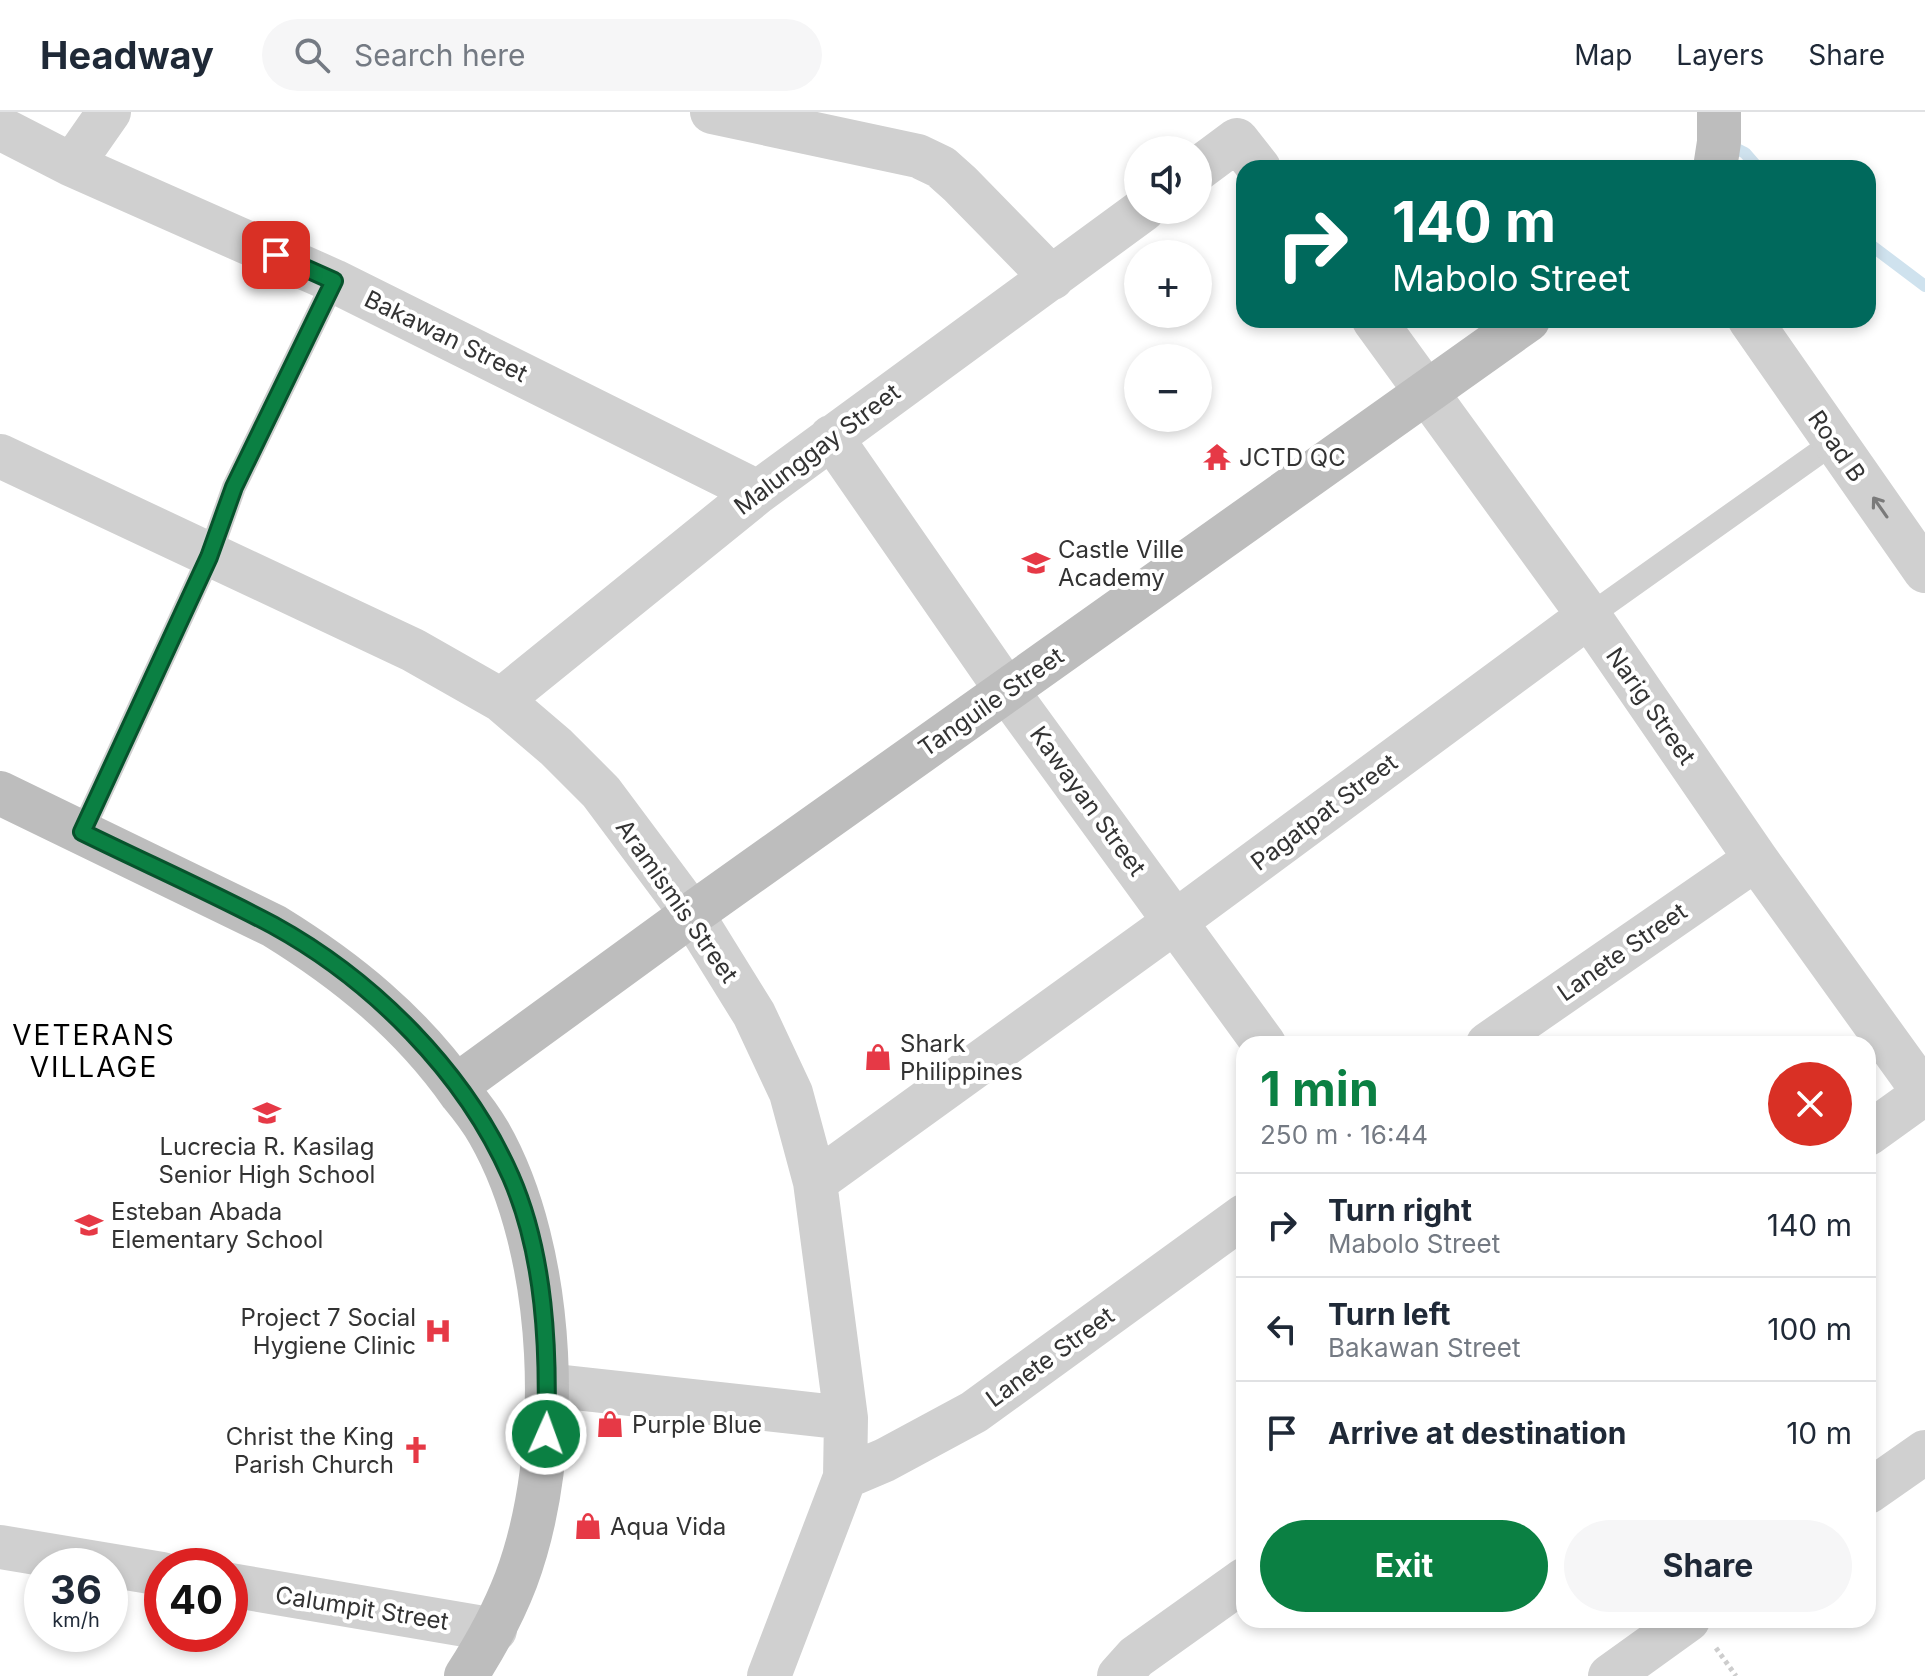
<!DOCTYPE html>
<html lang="en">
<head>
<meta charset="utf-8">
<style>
  body { margin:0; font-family:Inter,sans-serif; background:#f6f6f7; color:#1f2937; height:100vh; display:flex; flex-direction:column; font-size:30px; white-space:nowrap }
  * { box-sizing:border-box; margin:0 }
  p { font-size:26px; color:#747a83 }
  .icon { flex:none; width:44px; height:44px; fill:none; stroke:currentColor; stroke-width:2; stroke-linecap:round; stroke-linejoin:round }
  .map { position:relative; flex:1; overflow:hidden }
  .drawer { position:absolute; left:1236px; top:924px; width:640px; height:592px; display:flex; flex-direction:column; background:#fff; border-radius:24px; box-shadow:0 4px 12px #0003 }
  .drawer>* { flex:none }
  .banner { position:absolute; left:1236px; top:48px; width:640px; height:168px; border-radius:24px; box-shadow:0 4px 12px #0003; background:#00695c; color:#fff; overflow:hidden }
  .buttons { position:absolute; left:1124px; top:24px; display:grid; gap:16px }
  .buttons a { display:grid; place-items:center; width:88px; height:88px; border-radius:50%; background:#fff; box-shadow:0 4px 12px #0003; font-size:40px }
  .speed { position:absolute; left:24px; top:1436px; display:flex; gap:16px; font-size:40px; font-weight:700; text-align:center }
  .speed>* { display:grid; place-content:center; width:104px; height:104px; border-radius:50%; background:#fff; box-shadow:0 4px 12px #0003; line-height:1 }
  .speed small { font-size:20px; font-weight:400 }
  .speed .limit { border:12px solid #d22; background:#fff; color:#111 }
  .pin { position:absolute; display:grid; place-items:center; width:68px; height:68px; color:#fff; margin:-34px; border-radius:16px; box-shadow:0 4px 12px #0006 }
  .me { position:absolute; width:88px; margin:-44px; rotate:2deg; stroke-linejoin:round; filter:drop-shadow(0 0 6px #0008) }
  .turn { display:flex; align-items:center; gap:28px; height:168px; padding:0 24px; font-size:36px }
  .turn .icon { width:104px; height:104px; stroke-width:2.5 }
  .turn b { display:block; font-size:56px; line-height:68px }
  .round { display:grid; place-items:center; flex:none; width:84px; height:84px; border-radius:42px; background:#f6f6f7 }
  .summary { display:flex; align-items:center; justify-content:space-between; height:136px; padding:0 24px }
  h1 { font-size:48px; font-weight:700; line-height:60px; color:#0b8043 }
  .action { display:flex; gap:16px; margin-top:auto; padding:16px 24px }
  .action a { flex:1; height:92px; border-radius:48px; background:#0b8043; color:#fff; font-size:32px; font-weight:700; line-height:92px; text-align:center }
  .action a+a { background:#f6f6f7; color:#1f2937 }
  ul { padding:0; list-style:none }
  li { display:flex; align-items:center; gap:24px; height:104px; padding:0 24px; border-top:2px solid #e0e1e3 }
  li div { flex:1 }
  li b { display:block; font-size:30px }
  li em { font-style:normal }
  header { display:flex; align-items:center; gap:48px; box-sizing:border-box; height:112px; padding:0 40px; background:#fff; border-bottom:2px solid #e0e1e3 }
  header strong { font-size:38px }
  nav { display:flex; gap:44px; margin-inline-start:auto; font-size:28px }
  .search { width:560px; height:72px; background:#f6f6f7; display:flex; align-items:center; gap:20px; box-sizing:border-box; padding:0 28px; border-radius:44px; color:#747a83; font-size:30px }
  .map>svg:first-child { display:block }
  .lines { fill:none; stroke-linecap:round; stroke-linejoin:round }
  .stream { stroke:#cfe2ee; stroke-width:12 }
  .path { stroke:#cdcdcd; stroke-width:5; stroke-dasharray:4 4; stroke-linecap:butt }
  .lane { stroke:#d0d0d0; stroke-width:24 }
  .street { stroke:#d0d0d0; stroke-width:44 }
  .secondary { stroke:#bdbdbd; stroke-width:44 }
  .oneway { stroke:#7a7a7a }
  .route-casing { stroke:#07532c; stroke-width:20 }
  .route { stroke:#0b8043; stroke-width:14 }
  .labels { text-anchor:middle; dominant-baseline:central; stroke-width:8; stroke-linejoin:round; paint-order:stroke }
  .street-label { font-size:24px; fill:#333; stroke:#fff }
  .poi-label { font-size:24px; fill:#333; stroke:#fff; text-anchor:start }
  .quarter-label { font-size:28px; letter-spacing:2px; fill:#000; stroke:#fff }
</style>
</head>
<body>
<header>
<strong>Headway</strong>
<div class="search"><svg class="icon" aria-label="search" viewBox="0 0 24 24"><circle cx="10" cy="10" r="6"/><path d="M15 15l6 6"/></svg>Search here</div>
<nav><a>Map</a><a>Layers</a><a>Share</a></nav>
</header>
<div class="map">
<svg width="1925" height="1564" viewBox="0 0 1925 1564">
  <rect width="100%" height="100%" fill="#fff"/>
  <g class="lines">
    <!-- stream -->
    <path class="stream" d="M1733 35 1745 41 1758 56
      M1868 131 1925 174"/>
    <!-- path -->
    <path class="path" d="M1716 1536 1736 1564"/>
    <!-- lane -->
    <path class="lane" d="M1589 504 1834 330
      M82 720 209 445 234 375 334 169"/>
    <!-- street -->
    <path class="street" d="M712 0 918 44 941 55 960 72 1052 166
      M0 16 72 53 334 169 758 380
      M72 53 109 0
      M1198 57 1237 28 1259 56
      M1374 208 1589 504 1756 747 1925 982
      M1750 208 1925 459
      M831 325 1007 579 1264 932
      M0 344 413 538 501 588 556 635 601 680 692 802 754 902 791 981 815 1070 846 1306 845 1365 769 1564
      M501 588 758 380 1143 98
      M1488 932 1756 747
      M1868 1022 1925 981
      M815 1070 1176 809 1589 504
      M547 1273 846 1306
      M845 1365 885 1348 974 1300 1244 1104
      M1868 1380 1925 1340
      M0 1435 162 1462
      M230 1473 495 1518
      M1119 1564 1136 1545 1244 1468
      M1610 1564 1688 1508"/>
    <!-- secondary -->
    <path class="secondary" d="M1715 56 1719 30V0
      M0 681 274 814C347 859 411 911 461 982 471 994 481 1007 489 1021 557 1140 564 1340 516 1468 503 1502 486 1533 466 1564
      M456 974 692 802 1528 208"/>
  </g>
  <!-- one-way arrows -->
  <defs><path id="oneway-shaft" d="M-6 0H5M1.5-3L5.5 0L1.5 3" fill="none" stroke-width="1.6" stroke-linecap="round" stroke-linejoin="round" transform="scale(2)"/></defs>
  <use class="oneway" href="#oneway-shaft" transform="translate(1880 395) rotate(-125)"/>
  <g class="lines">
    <!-- route casing -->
    <g class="route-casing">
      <path id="route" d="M276 143 334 169 234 375 209 445 82 720C145 751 211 780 273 813 373 868 465 960 511 1065 545 1143 549 1238 546 1322"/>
    </g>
    <!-- route -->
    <use href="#route" class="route"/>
  </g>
  <!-- icons -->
  <defs>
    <g id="temple-bare" transform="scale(2.16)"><path d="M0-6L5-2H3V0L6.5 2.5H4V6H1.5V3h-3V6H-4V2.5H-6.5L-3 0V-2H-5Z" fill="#e63946" stroke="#fff" stroke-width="2.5" paint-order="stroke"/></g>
    <g id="school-bare" transform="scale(2.16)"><path d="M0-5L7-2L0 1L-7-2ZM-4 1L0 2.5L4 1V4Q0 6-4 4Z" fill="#e63946" stroke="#fff" stroke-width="2.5" paint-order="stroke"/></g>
    <g id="shop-bare" transform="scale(2.16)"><path d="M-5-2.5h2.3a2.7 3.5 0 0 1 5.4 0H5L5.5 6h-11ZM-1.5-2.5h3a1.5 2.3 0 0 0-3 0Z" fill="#e63946" stroke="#fff" stroke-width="2.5" paint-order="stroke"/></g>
    <g id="hospital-bare" transform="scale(2.16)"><path d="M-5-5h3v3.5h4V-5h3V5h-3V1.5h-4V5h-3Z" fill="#e63946" stroke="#fff" stroke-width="2.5" paint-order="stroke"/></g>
    <g id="church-bare" transform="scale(2.16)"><path d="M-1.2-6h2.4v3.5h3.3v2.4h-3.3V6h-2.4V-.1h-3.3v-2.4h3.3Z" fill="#e63946" stroke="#fff" stroke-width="2.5" paint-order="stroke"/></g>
  </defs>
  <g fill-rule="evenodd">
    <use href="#temple-bare" x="1217" y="345"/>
    <use href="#school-bare" x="1036" y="451"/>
    <use href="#shop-bare" x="878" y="945"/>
    <use href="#school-bare" x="267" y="1001"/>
    <use href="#school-bare" x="89" y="1113"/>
    <use href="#hospital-bare" x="438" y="1219"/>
    <use href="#shop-bare" x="610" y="1312"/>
    <use href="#church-bare" x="416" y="1338"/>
    <use href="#shop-bare" x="588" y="1414"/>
  </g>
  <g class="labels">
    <!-- street labels -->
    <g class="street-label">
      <text transform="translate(446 224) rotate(26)">Bakawan Street</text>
      <text transform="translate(1837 334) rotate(55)">Road B</text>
      <text transform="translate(817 337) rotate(-37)">Malunggay Street</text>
      <text transform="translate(991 590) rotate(-35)">Tanguile Street</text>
      <text transform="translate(1651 594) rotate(55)">Narig Street</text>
      <text transform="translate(1088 689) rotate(54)">Kawayan Street</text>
      <text transform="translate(1324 700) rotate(-37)">Pagatpat Street</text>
      <text transform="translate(677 789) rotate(55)">Aramismis Street</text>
      <text transform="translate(1622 840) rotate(-35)">Lanete Street</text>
      <text transform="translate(1050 1245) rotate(-36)">Lanete Street</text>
      <text transform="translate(362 1496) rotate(9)">Calumpit Street</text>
    </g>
    <!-- poi labels -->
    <g class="poi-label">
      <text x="1239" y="345">JCTD QC</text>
      <text x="1058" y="437">Castle Ville<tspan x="1058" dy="28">Academy</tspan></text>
      <text x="900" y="931">Shark<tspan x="900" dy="28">Philippines</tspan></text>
      <text x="267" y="1034" text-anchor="middle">Lucrecia R. Kasilag<tspan x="267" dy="28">Senior High School</tspan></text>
      <text x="111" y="1099">Esteban Abada<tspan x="111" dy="28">Elementary School</tspan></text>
      <text x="416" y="1205" text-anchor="end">Project 7 Social<tspan x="416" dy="28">Hygiene Clinic</tspan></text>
      <text x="632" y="1312">Purple Blue</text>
      <text x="394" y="1324" text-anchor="end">Christ the King<tspan x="394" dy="28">Parish Church</tspan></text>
      <text x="610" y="1414">Aqua Vida</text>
    </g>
    <!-- quarter labels -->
    <g class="quarter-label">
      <text x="94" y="923">VETERANS<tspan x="94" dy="32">VILLAGE</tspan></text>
    </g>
  </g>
</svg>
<div class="buttons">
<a><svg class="icon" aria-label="sound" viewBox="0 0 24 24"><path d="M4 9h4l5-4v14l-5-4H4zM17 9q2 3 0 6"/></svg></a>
<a>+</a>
<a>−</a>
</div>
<div class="speed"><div>36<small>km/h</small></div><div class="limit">40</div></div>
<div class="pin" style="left:276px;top:143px;background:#d93025"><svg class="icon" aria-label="arrive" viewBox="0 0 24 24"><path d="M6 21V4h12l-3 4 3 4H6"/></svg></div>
<svg class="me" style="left:546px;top:1322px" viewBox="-20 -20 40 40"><circle r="17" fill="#0b8043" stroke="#fff" stroke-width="3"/><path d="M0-11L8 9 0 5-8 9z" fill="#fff"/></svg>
<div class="banner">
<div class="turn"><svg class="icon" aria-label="right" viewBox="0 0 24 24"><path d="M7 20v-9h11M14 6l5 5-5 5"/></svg><div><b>140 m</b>Mabolo Street</div></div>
</div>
<section class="drawer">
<div class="summary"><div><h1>1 min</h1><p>250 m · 16:44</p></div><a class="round" style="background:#d93025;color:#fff"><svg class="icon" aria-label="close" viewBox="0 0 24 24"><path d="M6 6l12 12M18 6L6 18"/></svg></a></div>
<ul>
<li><svg class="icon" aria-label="right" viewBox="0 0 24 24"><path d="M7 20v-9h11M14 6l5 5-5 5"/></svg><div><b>Turn right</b><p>Mabolo Street</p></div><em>140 m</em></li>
<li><svg class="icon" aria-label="left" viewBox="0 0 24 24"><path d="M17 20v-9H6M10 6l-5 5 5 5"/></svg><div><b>Turn left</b><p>Bakawan Street</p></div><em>100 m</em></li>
<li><svg class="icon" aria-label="arrive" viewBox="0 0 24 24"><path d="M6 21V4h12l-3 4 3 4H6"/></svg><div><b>Arrive at destination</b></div><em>10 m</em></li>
</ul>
<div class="action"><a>Exit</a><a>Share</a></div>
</section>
</div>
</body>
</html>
